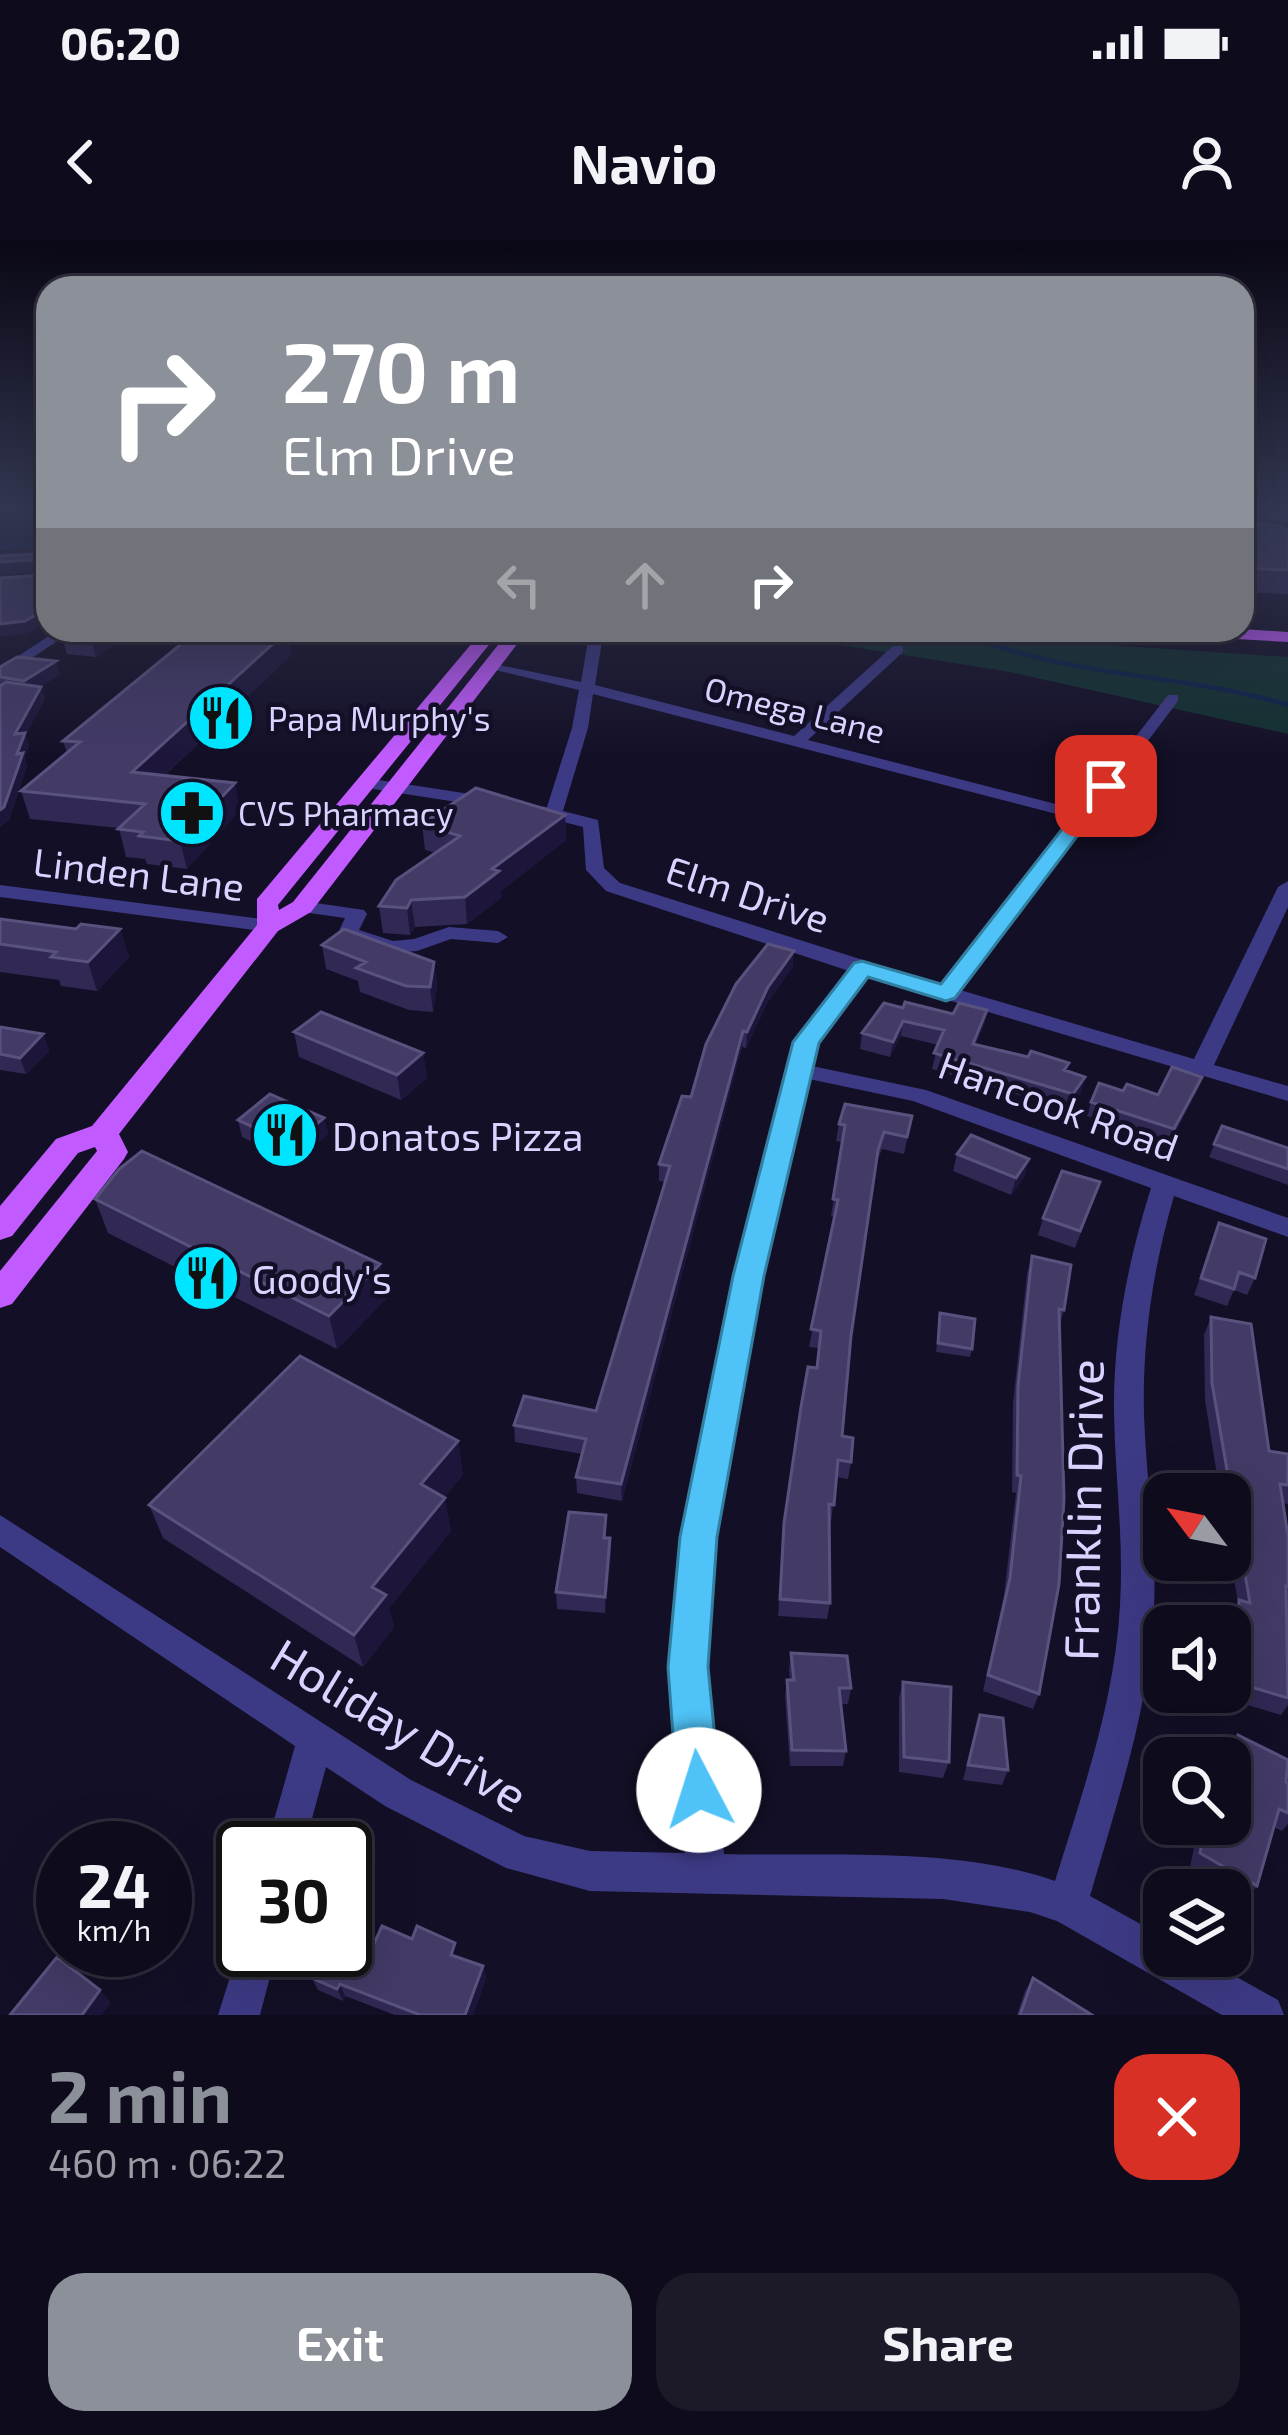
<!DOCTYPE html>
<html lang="en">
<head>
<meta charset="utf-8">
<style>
  body { margin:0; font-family:"Exo 2",sans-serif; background:#1c1929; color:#f1f3f6; height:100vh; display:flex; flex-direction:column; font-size:45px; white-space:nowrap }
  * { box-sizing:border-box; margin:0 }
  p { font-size:39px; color:#9b9ba3 }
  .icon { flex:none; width:66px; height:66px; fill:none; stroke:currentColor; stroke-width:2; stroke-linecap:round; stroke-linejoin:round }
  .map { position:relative; height:1775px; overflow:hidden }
  .panel { display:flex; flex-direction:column; background:#0e0b1c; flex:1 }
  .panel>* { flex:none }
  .hud { position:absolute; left:36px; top:36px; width:1218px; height:366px; border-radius:36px; box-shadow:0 12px 48px #0002,0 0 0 3px #2e2b3b; background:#8c9099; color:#fff; overflow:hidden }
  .needle { width:78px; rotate:302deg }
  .fabs { position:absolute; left:1143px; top:1233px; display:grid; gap:24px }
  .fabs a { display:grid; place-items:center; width:108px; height:108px; border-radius:24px; background:#0e0b1c; box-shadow:0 12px 48px #0002,0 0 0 3px #2e2b3b; font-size:60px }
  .speed { position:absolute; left:36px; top:1581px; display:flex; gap:24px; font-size:60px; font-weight:700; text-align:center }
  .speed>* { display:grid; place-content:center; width:156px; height:156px; border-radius:50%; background:#0e0b1c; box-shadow:0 12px 48px #0002,0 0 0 3px #2e2b3b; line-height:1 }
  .speed small { font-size:30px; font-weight:400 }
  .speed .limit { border:6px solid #111; border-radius:18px; background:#fff; color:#111 }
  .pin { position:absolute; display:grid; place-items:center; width:102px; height:102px; color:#fff; margin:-51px; border-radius:24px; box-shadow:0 6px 18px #0006 }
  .me { position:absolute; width:132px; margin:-66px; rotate:355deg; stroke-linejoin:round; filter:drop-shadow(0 0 9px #0008) }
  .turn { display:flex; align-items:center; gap:42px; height:252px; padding:0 48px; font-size:54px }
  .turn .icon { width:156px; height:156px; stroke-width:2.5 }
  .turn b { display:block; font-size:84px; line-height:102px }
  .lanes { display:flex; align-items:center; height:114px; padding:0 48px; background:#0003; justify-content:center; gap:60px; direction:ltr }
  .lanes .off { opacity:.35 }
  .round { display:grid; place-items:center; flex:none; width:126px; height:126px; border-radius:36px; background:#1c1929 }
  .overview { display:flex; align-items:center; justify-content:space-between; height:204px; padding:0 48px }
  h1 { font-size:72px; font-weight:700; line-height:90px; color:#8c9099 }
  .action { display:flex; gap:24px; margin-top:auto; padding:24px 48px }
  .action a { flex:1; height:138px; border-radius:36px; background:#8c9099; color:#fff; font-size:48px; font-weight:700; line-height:138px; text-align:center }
  .action a+a { background:#1c1929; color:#f1f3f6 }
  .status { display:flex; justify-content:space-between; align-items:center; height:84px; padding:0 60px; background:#0e0b1c; direction:ltr }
  .status svg { height:33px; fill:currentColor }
  header { display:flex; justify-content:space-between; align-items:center; height:156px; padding:0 48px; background:#0e0b1c; font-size:54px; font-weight:700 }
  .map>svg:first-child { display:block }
  .green { fill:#12302f }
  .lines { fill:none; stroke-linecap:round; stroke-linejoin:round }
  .stream { stroke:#0c2248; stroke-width:4.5 }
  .minor { fill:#3d3a85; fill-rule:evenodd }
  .major { fill:#c25bff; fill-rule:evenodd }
  .wall { fill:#312854 }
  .shaded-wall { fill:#1d163a }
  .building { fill:#433a66; stroke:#5a527e; stroke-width:3 }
  .route { fill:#4fc3f7; stroke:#337fa1; stroke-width:3 }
  .labels { text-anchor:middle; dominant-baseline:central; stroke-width:9; stroke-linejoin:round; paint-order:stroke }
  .far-street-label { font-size:33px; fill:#d9d4ff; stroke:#130f26 }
  .far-poi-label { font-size:33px; fill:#d9d4ff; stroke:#130f26; text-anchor:start }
  .street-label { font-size:39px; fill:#d9d4ff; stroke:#130f26 }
  .poi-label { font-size:39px; fill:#d9d4ff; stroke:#130f26; text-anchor:start }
  .near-street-label { font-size:48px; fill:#d9d4ff; stroke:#130f26 }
</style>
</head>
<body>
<div class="status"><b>06:20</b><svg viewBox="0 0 49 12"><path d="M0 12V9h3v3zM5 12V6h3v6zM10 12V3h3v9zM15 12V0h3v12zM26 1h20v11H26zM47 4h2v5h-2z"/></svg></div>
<header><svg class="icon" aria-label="back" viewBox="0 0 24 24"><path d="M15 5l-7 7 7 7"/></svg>Navio<svg class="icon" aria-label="person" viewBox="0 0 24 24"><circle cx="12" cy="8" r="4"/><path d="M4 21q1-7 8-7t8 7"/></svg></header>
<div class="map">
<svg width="1288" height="1775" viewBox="0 0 1288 1775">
  <rect width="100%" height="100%" fill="#130f26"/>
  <!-- green -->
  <path class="green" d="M885 390 1288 417V494L1010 432 759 392 647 391Z"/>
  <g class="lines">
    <!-- stream -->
    <path class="stream" d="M0 307 48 304
      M955 390C1061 438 1178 432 1288 465"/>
    <!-- minor -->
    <path class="minor" d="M1242 270 1288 276V282L1242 275Z
      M58 390H74L0 439V428Z
      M312 390H327L312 401 305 397Z
      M596 391 603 395 595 445 794 496 893 406H903V412L808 500 1079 570 1168 455H1178V461L960 750 1194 819 1278 647 1288 641V667L1214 825 1288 846V861L867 736 817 803 812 826 926 850 1288 978V997L1174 956C1153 1028 1142 1101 1144 1175 1146 1239 1157 1304 1154 1368 1150 1467 1117 1562 1090 1656L1164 1697V1716H1199L1278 1760 1284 1775H1222L1057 1681 1030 1672 943 1659 590 1651 506 1628 385 1566 326 1527 304 1608H266L295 1506 0 1307V1275L411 1540 524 1596 590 1611 685 1613 670 1427 682 1297 708 1152 795 802 849 731 606 651 586 630 583 587 529 573V565L547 567 572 488 579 450 483 427 490 423 581 442 589 395ZM593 454 1072 578 942 745 620 643 604 628 598 580 563 571 588 488ZM809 839 913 861 1151 948C1128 1021 1113 1096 1114 1173 1115 1237 1124 1301 1120 1365 1115 1460 1083 1551 1055 1641 955 1606 829 1617 724 1614 718 1552 705 1486 706 1423 709 1225 765 1031 809 839Z
      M366 538 489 557 498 562 489 567 360 547V539Z
      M0 645 269 680 279 686 269 692 0 657Z
      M302 661 364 670 367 674 359 690 393 701 414 699 449 687 498 691 508 697 498 703 451 699 417 711 392 713 341 697 338 693 345 678 295 671V663Z
      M243 1696V1710H277L260 1775H218Z"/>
    <!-- major -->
    <path class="major" d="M1242 389 1288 392V402L1163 395 1154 390Z
      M483 390H501L278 665 279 670 293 662 510 390H528L311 672 278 691 119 894 128 912 124 919 12 1064 0 1068V1031L97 911 95 907 78 913 12 996 0 1000V966L56 899 92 886 257 685V659Z"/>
  </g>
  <!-- wall -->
  <path class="wall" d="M1242 281 1288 290V354L1242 352Z
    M60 390H137L96 417 67 414Z
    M189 390 288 398 291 415 164 536 240 570 187 629 147 624 145 619 126 617 119 588 30 579 21 551 67 513 63 501 190 397Z
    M56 421 60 435 40 446 45 459 25 495 29 506 25 517 27 526 9 580 0 587V427Z
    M565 575 566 600 501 651V658L467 684 415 687 410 695 383 693 379 666 436 613 425 610 422 584Z
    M0 679 76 689H120L129 717 97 751 61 746 59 740 0 732Z
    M322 705 434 722 437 746 433 772 409 770 360 752 358 741 326 729Z
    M793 727 767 763 746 808 742 807 622 1261 577 1253 576 1237 582 1214 515 1202 514 1185 596 1171 666 942 659 941V924L691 857Z
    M903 768 953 774 987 770 984 785 976 804 1028 817 1069 823 1067 831 1081 853 1069 870 932 829 938 805 901 796 890 817 860 809 862 793Z
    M0 787 43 794 49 811 26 834 0 830Z
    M294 792 423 813 427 838 401 860 299 817Z
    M1202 837 1197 851 1169 904 1087 876 1091 862 1123 851 1158 855Z
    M912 876 904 914 882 909 875 926 851 1096 842 1196 851 1222 848 1239 836 1237 831 1282H829L830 1363 827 1379 778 1376 784 1283 817 1128 819 1108 809 1107 835 977 831 976 843 902 836 901 839 884Z
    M324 878 328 894 295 922 242 897 238 880Z
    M1222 886 1288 908V945L1209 917Z
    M957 914 1025 936 1011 955 953 931Z
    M95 959 380 1024 387 1058 337 1109 108 993Z
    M1094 959 1075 1008 1038 995 1043 978Z
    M1219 983 1255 1038 1247 1055 1234 1050 1227 1066 1194 1055Z
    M1032 1016 1064 1070 1059 1087 1039 1454 1033 1469 983 1451 1004 1355 1016 1253 1012 1252 1013 1163 1027 1034Z
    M940 1073 972 1109 970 1117 936 1112Z
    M1211 1077 1269 1211 1288 1214V1264L1283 1263 1288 1296V1465L1281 1475 1227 1459 1228 1452H1230V1377L1238 1362 1230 1316V1254H1220L1205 1160 1204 1095Z
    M458 1201 463 1235 444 1257 451 1291 389 1368 394 1387 363 1427 163 1298 149 1265Z
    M606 1298H610L611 1315 605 1373 557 1369 556 1352Z
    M791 1413 851 1448 848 1464H841L846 1511 843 1526H790L785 1456 787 1440H790L789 1430Z
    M903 1442 949 1522 943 1538 899 1532V1458Z
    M980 1475 1008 1530 1002 1545 963 1540Z
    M1238 1495 1288 1543V1584L1282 1591 1274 1587 1257 1646 1246 1660 1190 1627 1199 1584H1230V1518H1226Z
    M412 1699 483 1726 486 1738 473 1775H395L345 1756 343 1761 318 1750 312 1738 373 1706Z
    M1033 1738 1092 1775H1017L1025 1751Z"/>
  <!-- shaded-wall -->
  <path class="shaded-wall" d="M44 319 48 331 0 335V322Z
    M48 368V383L29 393 0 397V384Z
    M95 390H137L96 417 90 393Z
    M267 390H296L288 398 291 415 139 559 132 532Z
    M56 421 60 435 28 454 24 441Z
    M41 447 45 459 25 495 29 506 25 517 27 526 9 580 0 587V570L15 494Z
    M235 543 240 570 187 629 180 601Z
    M565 575 566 600 501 651V658L467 684 465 657 492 629Z
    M411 660 415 687 410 695 407 668Z
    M120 689 129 717 97 751 88 722Z
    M794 711 793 727 767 763 746 808 747 792 768 747Z
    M434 722 437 746 433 772 430 747Z
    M987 770 984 785 970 819 973 804Z
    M903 781 901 796 890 817 893 802Z
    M743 791 742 807 622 1261 621 1244Z
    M43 794 49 811 26 834 20 818Z
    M423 813 427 838 401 860 397 835Z
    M1085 837 1081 853 1069 870 1073 854Z
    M1202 837 1197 851 1169 904 1174 889Z
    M324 878 328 894 295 922 291 905Z
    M1029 919 1025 936 1011 955 1016 938Z
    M380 1024 387 1058 337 1109 329 1076Z
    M458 1201 463 1235 427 1278 421 1244Z
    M445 1258 451 1291 389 1368 394 1387 363 1427 354 1395 372 1347Z
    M610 1298 611 1315 605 1373V1357Z
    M483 1726 486 1738 473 1775H465Z
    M340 1744 345 1756 343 1761 337 1749Z
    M100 1750 111 1763 102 1775H82Z"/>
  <!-- building -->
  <path class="building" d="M1242 281 1279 286 1288 290V330L1242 328Z
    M48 313V328L44 319 0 322V316Z
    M48 332V368L25 381 0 384V338L45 335Z
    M60 390H95L90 393Z
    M189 390 287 391 132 532 235 543 180 601 139 596 143 592 118 589 145 564 21 551 80 502 63 501 197 391Z
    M17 417 56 421 24 441 0 437V427Z
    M6 442 41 447 15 494 25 493 17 514 23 513 4 567 0 570V446Z
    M476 548 565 575 492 629 499 631 465 657 411 660 407 668 379 666 396 640 460 596 422 584Z
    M0 679 76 689 81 684 120 689 88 722 51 717 56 712 0 704Z
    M344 689 434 722 430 747 406 746 356 728 366 722 322 705Z
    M768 704 794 711 768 747 747 792 743 791 621 1244 576 1237 586 1199 514 1185 524 1156 596 1171 670 926 659 924 682 856 691 857 706 804 736 744Z
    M905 762 953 774 959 763 987 770 973 804 1028 817 1031 811 1069 823 1064 830 1085 837 1073 854 934 813 944 790 903 781 893 802 862 793 884 763 903 768Z
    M321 772 423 813 397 835 294 792Z
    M0 787 43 794 20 818 0 814Z
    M1172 827 1202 837 1174 889 1091 862 1099 843 1123 851 1127 844 1158 855Z
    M270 854 324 878 291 905 238 880Z
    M845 864 912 876 907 897 884 892 878 910 851 1096 842 1196 853 1198 851 1222 838 1220 834 1265 829 1264 830 1363 780 1359 784 1283 801 1167 808 1127 817 1128 821 1091 811 1089 838 960 833 959 845 885 839 884Z
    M1222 886 1288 908V929L1214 904Z
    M971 895 1029 919 1016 938 957 914Z
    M142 911 380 1024 329 1076 95 959 119 929Z
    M1062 931 1100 942 1080 991 1043 978Z
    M1219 983 1266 999 1255 1038 1239 1032 1234 1049 1201 1038Z
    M1032 1016 1071 1025 1064 1070 1059 1069 1064 1259 1059 1344 1039 1454 988 1435 1010 1338 1021 1236 1017 1235 1018 1146Z
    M940 1073 975 1079 972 1109 938 1103Z
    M1211 1077 1251 1084 1269 1211 1288 1214V1245L1280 1244 1288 1296V1346H1286L1288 1458 1237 1443 1239 1360 1250 1363 1212 1143Z
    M300 1116 458 1201 421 1244 445 1258 372 1347 386 1355 354 1395 149 1265Z
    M569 1272 606 1275 604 1298H610L605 1357 556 1352Z
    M791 1413 847 1416 851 1448H839L846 1511 792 1510 787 1440H794Z
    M903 1442 951 1447 949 1522 904 1517Z
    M980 1475 1003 1478 1008 1530 968 1525Z
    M1238 1495 1288 1520 1286 1542 1288 1543V1573L1279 1569 1257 1646 1200 1613 1206 1584H1230V1519Z
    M382 1686 412 1699 417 1686 455 1703 451 1715 483 1726 465 1775H420L340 1744 337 1749 312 1738 326 1710H345V1695L373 1706Z
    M57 1717 100 1750 82 1775H10Z
    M1033 1738 1092 1775H1020Z"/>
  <!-- sky -->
  <linearGradient id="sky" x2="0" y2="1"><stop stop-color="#0a0815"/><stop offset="0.52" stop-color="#333752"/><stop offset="1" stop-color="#333752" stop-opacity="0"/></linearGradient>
  <rect width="1288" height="518" fill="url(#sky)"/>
  <!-- route -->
  <path class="route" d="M1099 542 1115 546 955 758 946 761 868 737 819 803 764 1036 717 1297 708 1427 720 1550 714 1565 699 1571 684 1565 677 1550 668 1427 680 1297 733 1036 793 802 854 723 862 721 941 744Z"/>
  <!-- icons -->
  <defs>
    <g id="restaurant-disc" transform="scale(3.45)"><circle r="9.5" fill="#00e5ff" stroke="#130f26"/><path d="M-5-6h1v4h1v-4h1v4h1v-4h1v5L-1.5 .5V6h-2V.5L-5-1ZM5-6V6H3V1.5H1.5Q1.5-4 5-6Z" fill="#111"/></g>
    <g id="pharmacy-disc" transform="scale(3.45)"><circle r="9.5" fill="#00e5ff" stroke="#130f26"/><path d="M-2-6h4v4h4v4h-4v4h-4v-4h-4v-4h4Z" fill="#111"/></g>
  </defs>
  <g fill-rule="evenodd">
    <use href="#restaurant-disc" x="221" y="478"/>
    <use href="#pharmacy-disc" x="192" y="573"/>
    <use href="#restaurant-disc" x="285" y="895"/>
    <use href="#restaurant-disc" x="206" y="1038"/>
  </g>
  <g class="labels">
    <!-- far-street labels -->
    <g class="far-street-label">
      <text transform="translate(795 469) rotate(14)">Omega Lane</text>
    </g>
    <!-- far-poi labels -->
    <g class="far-poi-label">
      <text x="268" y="478">Papa Murphy's</text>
      <text x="238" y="573">CVS Pharmacy</text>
    </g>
    <!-- street labels -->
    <g class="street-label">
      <text transform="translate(139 633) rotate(7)">Linden Lane</text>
      <text transform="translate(748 653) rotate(18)">Elm Drive</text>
      <text transform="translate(1059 865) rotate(20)">Hancook Road</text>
    </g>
    <!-- poi labels -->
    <g class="poi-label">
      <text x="332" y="895">Donatos Pizza</text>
      <text x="252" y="1038">Goody's</text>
    </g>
    <!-- near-street labels -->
    <g class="near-street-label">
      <text transform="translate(1082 1270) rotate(-89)">Franklin Drive</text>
      <text transform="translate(400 1484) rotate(31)">Holiday Drive</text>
    </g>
  </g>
</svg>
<div class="fabs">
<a><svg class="needle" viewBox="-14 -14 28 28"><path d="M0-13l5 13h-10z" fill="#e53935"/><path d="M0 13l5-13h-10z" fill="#9b9ba3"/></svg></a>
<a><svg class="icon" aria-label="sound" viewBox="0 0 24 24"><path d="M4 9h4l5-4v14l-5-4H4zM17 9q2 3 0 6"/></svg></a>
<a><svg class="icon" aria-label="search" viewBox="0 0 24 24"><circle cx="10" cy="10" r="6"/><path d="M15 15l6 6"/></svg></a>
<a><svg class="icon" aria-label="layers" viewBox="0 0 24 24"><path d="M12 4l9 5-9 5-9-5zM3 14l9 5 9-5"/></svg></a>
</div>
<div class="speed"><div>24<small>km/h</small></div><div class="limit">30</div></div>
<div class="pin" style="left:1106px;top:546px;background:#d93025"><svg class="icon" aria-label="arrive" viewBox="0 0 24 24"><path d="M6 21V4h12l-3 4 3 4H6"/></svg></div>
<svg class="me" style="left:699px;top:1550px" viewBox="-20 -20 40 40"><circle r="19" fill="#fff"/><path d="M0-13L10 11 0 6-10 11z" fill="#4fc3f7"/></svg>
<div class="hud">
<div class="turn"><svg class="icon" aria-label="right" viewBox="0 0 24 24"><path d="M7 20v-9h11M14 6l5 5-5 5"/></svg><div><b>270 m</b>Elm Drive</div></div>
<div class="lanes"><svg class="icon off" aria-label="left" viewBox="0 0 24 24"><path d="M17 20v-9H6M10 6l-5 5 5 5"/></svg><svg class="icon off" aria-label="ahead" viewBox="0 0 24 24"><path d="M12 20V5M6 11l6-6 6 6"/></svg><svg class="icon" aria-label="right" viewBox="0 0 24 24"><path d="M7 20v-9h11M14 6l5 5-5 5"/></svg></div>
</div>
</div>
<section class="panel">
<div class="overview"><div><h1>2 min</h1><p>460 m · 06:22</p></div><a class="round" style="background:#d93025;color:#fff"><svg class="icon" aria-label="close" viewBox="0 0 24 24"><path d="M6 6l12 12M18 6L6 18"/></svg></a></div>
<div class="action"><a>Exit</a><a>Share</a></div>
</section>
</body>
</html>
